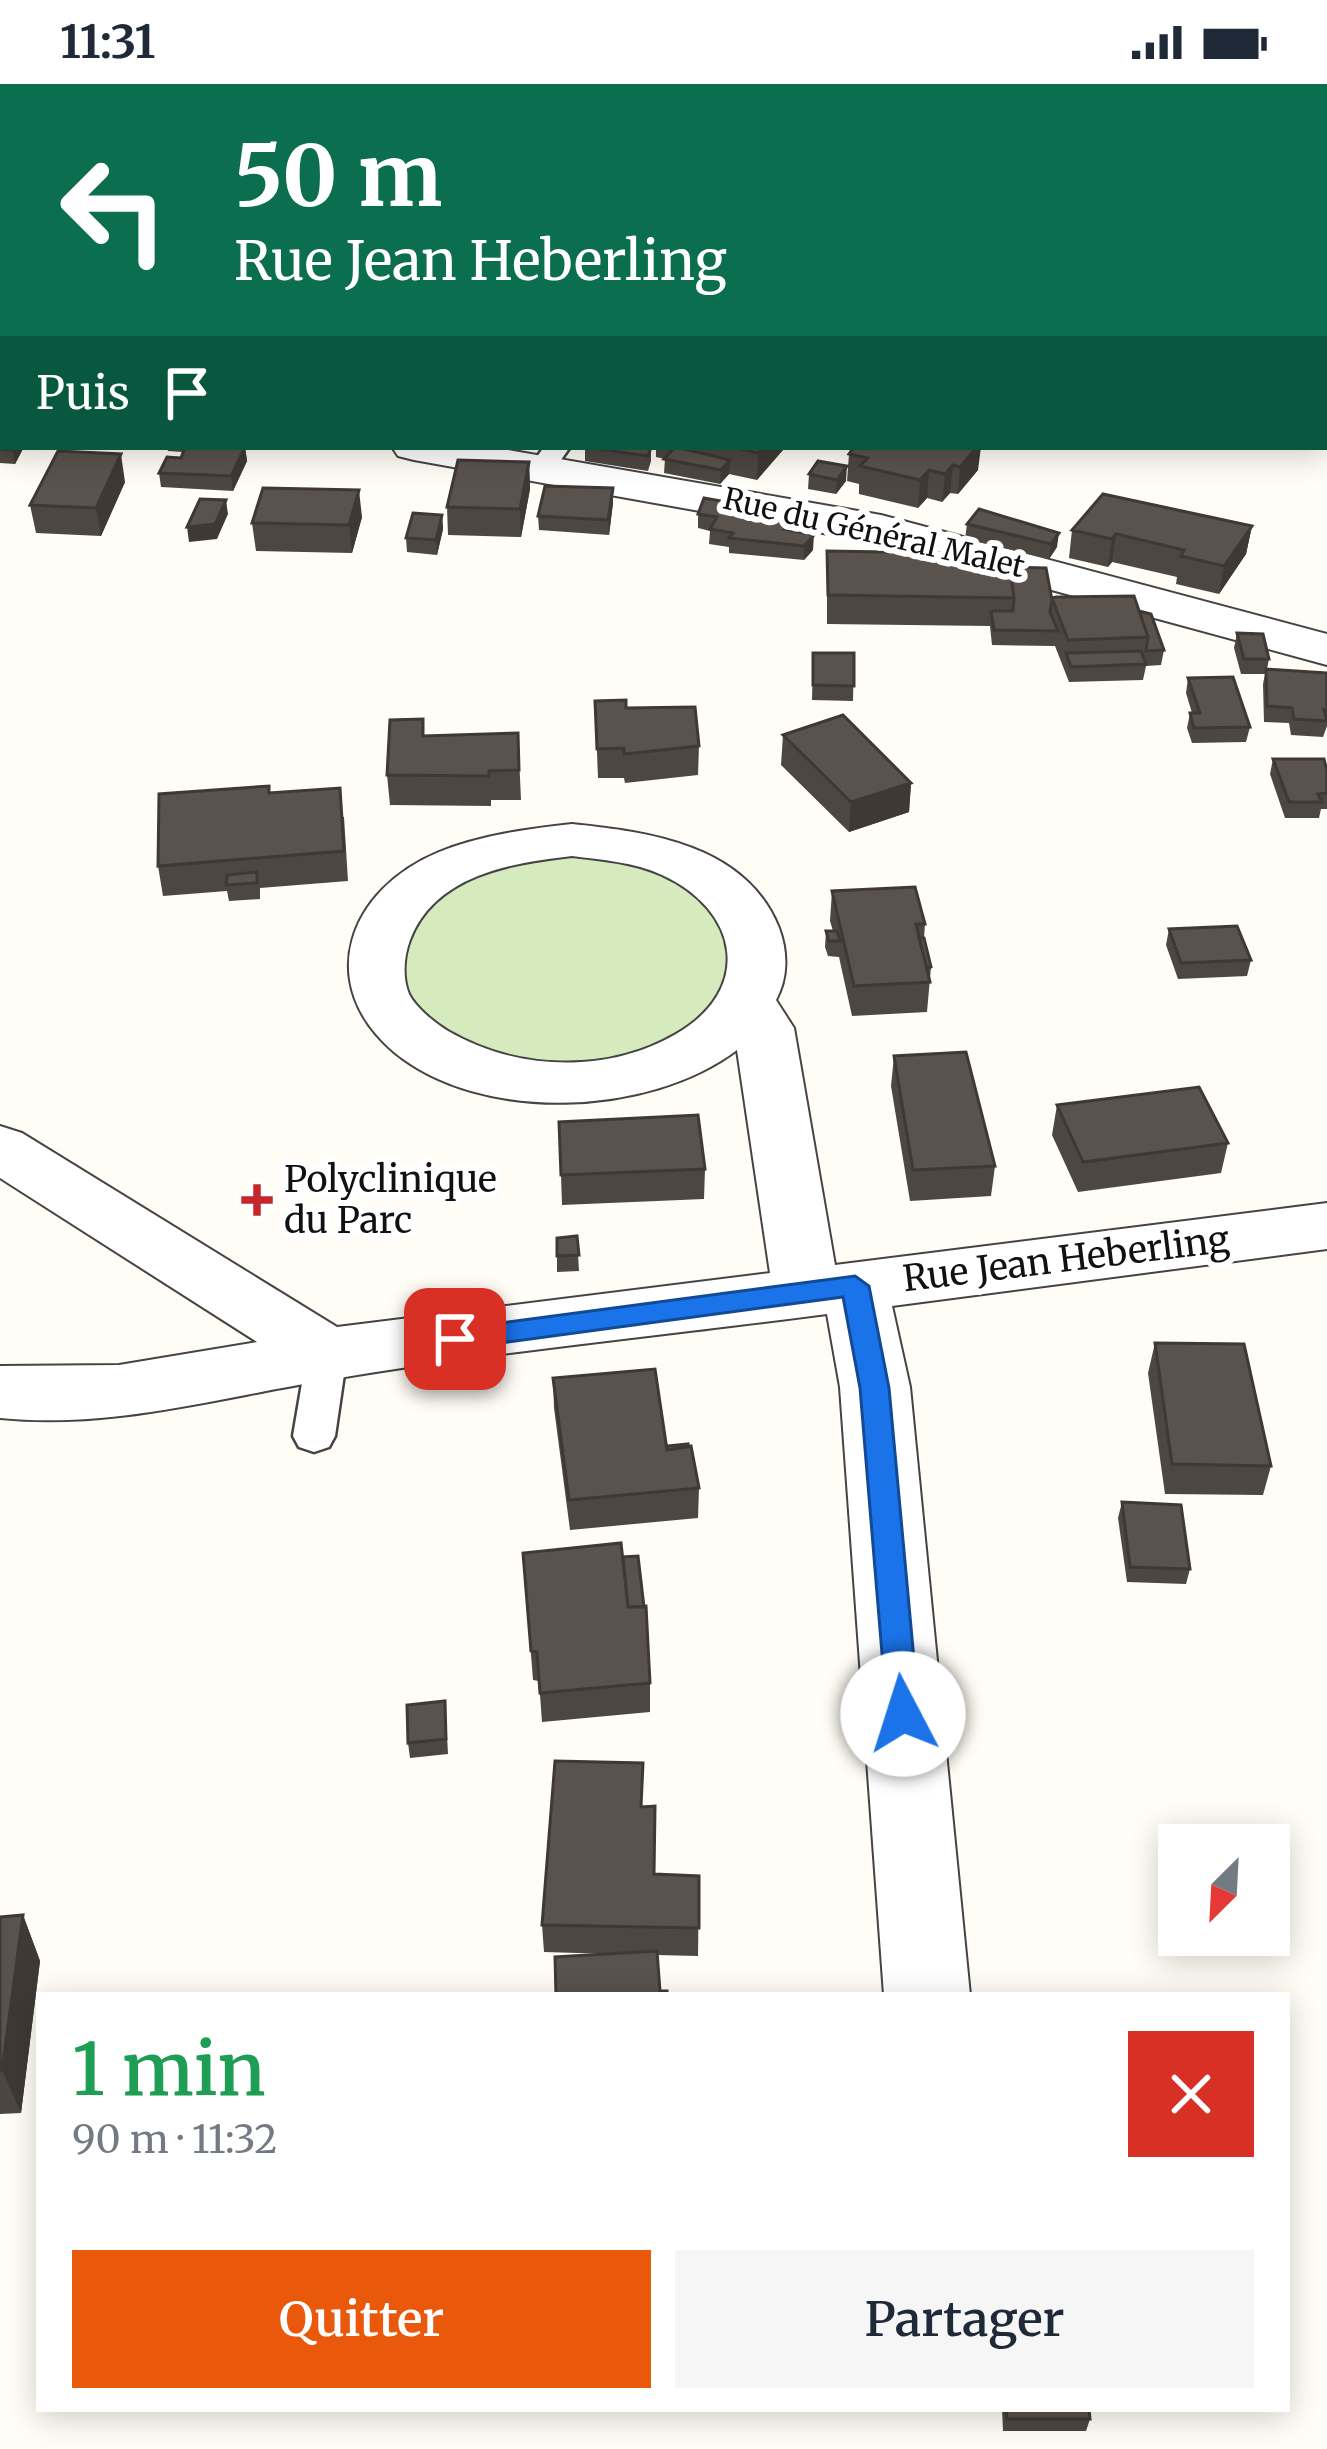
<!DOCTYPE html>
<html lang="fr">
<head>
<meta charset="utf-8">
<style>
  body { margin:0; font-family:Merriweather,serif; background:#f6f6f7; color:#1f2937; height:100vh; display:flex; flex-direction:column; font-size:45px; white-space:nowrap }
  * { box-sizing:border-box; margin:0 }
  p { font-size:39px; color:#747a83 }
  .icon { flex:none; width:66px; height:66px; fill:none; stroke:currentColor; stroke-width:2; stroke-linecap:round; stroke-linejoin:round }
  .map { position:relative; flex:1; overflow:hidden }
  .details { position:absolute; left:36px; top:1908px; width:1254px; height:420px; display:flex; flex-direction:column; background:#fff; border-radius:0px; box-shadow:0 6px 30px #0003 }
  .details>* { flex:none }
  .banner { position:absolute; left:0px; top:0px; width:1329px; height:366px; box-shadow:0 6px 30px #0003; background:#0b6e4f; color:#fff; overflow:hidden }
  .needle { width:78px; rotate:204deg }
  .tools { position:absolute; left:1158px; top:1740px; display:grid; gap:24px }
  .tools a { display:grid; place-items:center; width:132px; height:132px; border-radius:0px; background:#fff; box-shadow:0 6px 30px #0003; font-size:60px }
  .pin { position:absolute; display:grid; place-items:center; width:102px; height:102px; color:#fff; margin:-51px; border-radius:24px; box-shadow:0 6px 18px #0006 }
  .me { position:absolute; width:132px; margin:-66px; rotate:355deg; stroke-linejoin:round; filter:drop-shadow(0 0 9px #0008) }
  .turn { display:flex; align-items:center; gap:42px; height:252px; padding:0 36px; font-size:54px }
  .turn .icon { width:156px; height:156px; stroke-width:2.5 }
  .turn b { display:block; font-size:84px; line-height:102px }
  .then { display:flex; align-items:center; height:114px; padding:0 36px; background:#0003; gap:24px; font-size:45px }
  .round { display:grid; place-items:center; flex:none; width:126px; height:126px; border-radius:0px; background:#f6f6f7 }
  .summary { display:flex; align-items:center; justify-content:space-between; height:204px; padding:0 36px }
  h1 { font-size:72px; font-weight:600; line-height:90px; color:#1e9e55 }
  .cta { display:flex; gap:24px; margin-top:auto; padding:24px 36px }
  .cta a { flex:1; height:138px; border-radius:0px; background:#ea580c; color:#fff; font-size:48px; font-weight:600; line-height:138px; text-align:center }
  .cta a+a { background:#f6f6f7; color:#1f2937 }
  .status { display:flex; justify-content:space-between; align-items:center; height:84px; padding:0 60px; background:#fff; direction:ltr }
  .status svg { height:33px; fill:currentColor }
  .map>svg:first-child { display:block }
  .green { fill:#d5ebbd }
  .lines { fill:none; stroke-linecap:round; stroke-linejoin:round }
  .lane-casing { stroke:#444; stroke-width:5 }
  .street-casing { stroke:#444; stroke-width:4 }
  .secondary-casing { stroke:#333; stroke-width:4 }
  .lane { fill:#fff; fill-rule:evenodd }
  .street { fill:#fff; fill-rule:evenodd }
  .secondary { fill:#fff6b0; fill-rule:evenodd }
  .wall { fill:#4d4742 }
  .shaded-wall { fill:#3f3936 }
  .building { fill:#5a524d; stroke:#3f3936; stroke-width:3 }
  .route { fill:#1a73e8; stroke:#114b97; stroke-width:3 }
  .poi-dot { fill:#c4262e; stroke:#fff; stroke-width:4.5 }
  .labels { text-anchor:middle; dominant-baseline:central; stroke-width:12; stroke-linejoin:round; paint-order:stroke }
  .far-street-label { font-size:30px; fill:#111; stroke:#fff }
  .poi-label { font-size:36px; fill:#111; stroke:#fff; text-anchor:start }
  .street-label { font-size:36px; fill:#111; stroke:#fff }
</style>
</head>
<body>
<div class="status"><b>11:31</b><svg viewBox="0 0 49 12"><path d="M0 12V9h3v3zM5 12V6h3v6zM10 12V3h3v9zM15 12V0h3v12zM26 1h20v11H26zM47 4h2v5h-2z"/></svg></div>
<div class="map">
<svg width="1327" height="2365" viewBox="0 0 1327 2365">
  <rect width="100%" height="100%" fill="#fffdf5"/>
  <!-- green -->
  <path class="green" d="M572 756 726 806 747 919 597 998 416 956 384 840 414 805Z"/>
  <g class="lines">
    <!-- lane casing -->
    <g class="lane-casing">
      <path id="lane" d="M544 363H570L551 390 542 392 529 384Z
        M327 1255 341 1259 347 1270 335 1352 329 1363 314 1368 299 1363 293 1352 307 1270 313 1259Z"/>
    </g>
    <!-- street casing -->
    <g class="street-casing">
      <path id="street" d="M1326 81H1327V103H1326Z
        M0 293H3V319H0Z
        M392 363H491L881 431 1327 550V581L879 459 414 376 398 372Z
        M572 740C650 748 746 761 779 844 788 868 788 894 776 916L794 944 835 1181 1327 1119V1165L892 1222 910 1303 970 1911H884L840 1303 827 1230C660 1252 492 1268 327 1296 217 1314 112 1345 0 1334V1282L119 1281 257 1258 0 1094V1042L22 1049 337 1243 770 1189 737 966C650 1032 481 1040 394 968 313 899 349 805 439 768 481 751 527 745 572 740ZM572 772C602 776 634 778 662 791 739 826 754 905 676 950 607 990 517 987 448 947 435 939 416 924 409 910 402 893 404 872 410 856 435 791 511 779 572 772Z"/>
    </g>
    <!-- secondary casing -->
    <g class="secondary-casing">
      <path id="secondary" d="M672 0H720L722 3H675Z
        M1326 207H1327V232H1326Z"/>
    </g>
    <!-- lane -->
    <use href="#lane" class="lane"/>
    <!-- street -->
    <use href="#street" class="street"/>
    <!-- secondary -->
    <use href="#secondary" class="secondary"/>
  </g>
  <!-- wall -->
  <path class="wall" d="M314 0H395L390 3H326Z
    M1051 0H1137L1136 3H1051Z
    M0 335 24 363 15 380 0 379Z
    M167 363H245L247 377 233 407 161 403 159 389 181 374 183 368 168 367Z
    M585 363H651V377L648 387 585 377Z
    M656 363H784L757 396 729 390 720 400 664 389 665 375 656 373Z
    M854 363 978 386 958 410 950 409 942 418 927 414 918 424 859 410V400L847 397 849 370Z
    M529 378 530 405 521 453 448 451 447 423Z
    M809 390 846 397 836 410 808 405Z
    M125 398 101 452 36 449 30 421Z
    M613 404V419L609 451 539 446 538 432Z
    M727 418 726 427 789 438V446L813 466 804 476 729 469V463L709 460 710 447 698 444V430Z
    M979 425 1057 463 1049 475 965 455 967 440Z
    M442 431 443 445 437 471 407 468 406 454Z
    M362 433 352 469 256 467 252 439Z
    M1252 442 1246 470 1219 510 1176 500 1177 493 1112 478 1108 483 1069 474 1072 446Z
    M827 467 1010 483 1052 516 1139 527 1164 566 1161 581 1146 582 1143 596 1069 598 1055 562 992 561 990 542 827 540Z
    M1237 549 1269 575 1267 585 1327 589V642L1323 653 1291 651 1289 639 1264 638 1263 600 1265 590H1241L1234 564Z
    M813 569H854L853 617 812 616Z
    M1188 594 1250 643 1246 658 1192 659 1187 644 1190 629H1192L1186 609Z
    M595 617 626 624 699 662 698 691 625 699 624 694H598Z
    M518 649 521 716H491V722L390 721 387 691 425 652Z
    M783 651 911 699 909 728 849 748 781 681Z
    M1273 675 1327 687V725H1321L1319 734H1285L1270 690Z
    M270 709 344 733 348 797 260 804V815L229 817 227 807 163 812 158 782Z
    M832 807 925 840 924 854 931 883 927 928 852 932 839 873 828 872 825 863 826 847H833L830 837Z
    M1169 845 1251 876 1247 892 1178 895 1166 861Z
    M894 972 995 1082 991 1112 910 1117 891 1002Z
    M1057 1021 1228 1059 1221 1089 1078 1108 1052 1051Z
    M705 1085 704 1115 562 1121 561 1091Z
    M577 1152 579 1187 557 1188V1154Z
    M1155 1259 1271 1382 1263 1411 1165 1410 1148 1289Z
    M553 1294 667 1362 699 1404 698 1434 570 1446 554 1324Z
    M1122 1418 1190 1485 1186 1500 1127 1498 1118 1434Z
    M523 1469 623 1473 650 1599V1628L542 1638 539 1597 533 1596Z
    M446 1632 448 1670 410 1674 408 1659Z
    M643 1723 655 1790 699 1792 698 1872 657 1871 660 1907 612 1870 544 1868 542 1841Z
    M23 1831 40 1877 21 2029 0 2030V1833Z
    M1002 2325H1089L1090 2335 1086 2347H1003Z"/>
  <!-- shaded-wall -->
  <path class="shaded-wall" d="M1119 0H1137L1136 3H1112Z
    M14 363H24L15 380 12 366Z
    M245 363 247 377 233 407 231 392Z
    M763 363H784V365L757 396 758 369Z
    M977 363H981L978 386 958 410 960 383Z
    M121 370 125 398 101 452 96 424Z
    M730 376 729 390 720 400 721 386Z
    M529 378 530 405 521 453 520 425Z
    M953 381 950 409 942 418 945 390Z
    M847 382 846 397 836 410 837 396Z
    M929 386 927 414 918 424 920 396Z
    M613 404V419L609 451 608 436Z
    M359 406 362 433 352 469 349 441Z
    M226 416 228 430 217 455 189 458 187 443Z
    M442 431 443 445 437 471 436 456Z
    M1252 442 1246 470 1219 510 1224 482Z
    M1059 449 1057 463 1049 475 1051 460Z
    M1116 450 1112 478 1108 483 1112 455Z
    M814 451 813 466 804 476V462Z
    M911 699 909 728 849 748 851 718Z
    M23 1831 40 1877 21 2029 2 1986Z"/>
  <!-- building -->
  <path class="building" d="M412 0H431L466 3H409Z
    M658 0H679L674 3H654Z
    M849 0H902L911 3H860Z
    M1070 0H1119L1112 3H1077Z
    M1141 0H1184L1178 3H1152L1139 1Z
    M0 335H3V363H14L12 366 0 365Z
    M185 363H245L231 392 159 389 167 373 181 374Z
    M585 363H651L648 372Z
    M675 363H676L730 376 721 386 664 375Z
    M733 363H763L758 369Z
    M854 363H977L960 383 953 381 945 390 929 386 920 396 860 382 868 374 849 370Z
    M58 367 121 370 96 424 30 421Z
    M458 376 529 378 520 425 447 423Z
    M818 377 847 382 837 396 809 390Z
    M545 402 613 404 608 436 538 432Z
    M263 404 359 406 349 441 252 439Z
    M1103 410 1252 442 1224 482 1181 472 1184 466 1116 450 1112 455 1072 446Z
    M704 414 727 418 722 426 789 438 784 445 814 451 804 462 729 454 733 449 710 445 717 433 698 430Z
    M200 415 226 416 215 440 187 443Z
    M979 425 1059 449 1051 460 967 440Z
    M413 429 442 431 436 456 406 454Z
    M827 467 1008 470 1014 514 828 511Z
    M1010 483 1046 484 1052 516 1050 528 1058 547 994 546 991 527H1013L1014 514Z
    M1134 512 1148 553 1068 556 1052 514 1056 513Z
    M1139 527 1151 530 1164 566 1146 567 1148 553Z
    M1237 549 1263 550 1269 575H1244Z
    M1141 567 1146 580 1071 583 1066 569Z
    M813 569H854V602L813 601Z
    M1266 585 1327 589V627L1324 626 1327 637 1294 635 1292 624 1267 622Z
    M1233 593 1250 643 1194 644 1190 629H1200L1188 594Z
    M626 616V624L695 623 699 662 624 670V664L597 665 595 617Z
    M843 631 911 699 851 718 783 651Z
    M423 635V652L518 649 519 686 489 687V692L387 691 390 636Z
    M1273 675H1324L1327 687V709L1318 710 1322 718H1289Z
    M269 702V709L340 704 344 767 158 782 159 710Z
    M257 788V799L226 801 227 791Z
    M915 803 925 840H916L930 898 854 902 832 807Z
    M1237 842 1251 876 1181 879 1169 845Z
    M826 847H837L840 857H829Z
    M919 854H924L931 883 927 884Z
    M966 968 995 1082 913 1086 894 972Z
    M1199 1003 1228 1059 1083 1078 1057 1021Z
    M698 1031 705 1085 561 1091 559 1038Z
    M577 1152 579 1171 557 1172V1154Z
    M1155 1259 1244 1260 1271 1382 1172 1380Z
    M655 1285 667 1366 691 1362 699 1404 569 1416 553 1294Z
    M688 1360V1363L667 1366V1362Z
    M1122 1418 1181 1421 1190 1485 1130 1483Z
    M621 1459 628 1523 646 1522 650 1599 540 1609 537 1568 531 1567 523 1469Z
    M638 1472 644 1523H628L623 1473Z
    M445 1617 446 1655 408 1659 407 1621Z
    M555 1677 643 1679 641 1723 655 1722 654 1790 699 1792V1844L542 1841Z
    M23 1831 2 1986H0V1833Z
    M657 1867 660 1907H667V1911H556L555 1873Z
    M1006 2325H1089L1090 2335H1007Z"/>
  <!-- route -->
  <path class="route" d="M855 1192 869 1202 889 1304 919 1630 914 1640 903 1644 891 1640 887 1630 860 1304 843 1213 455 1265 441 1255 455 1245Z"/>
  <!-- markers -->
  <path class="poi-dot" d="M251 1098h12v12h12v12h-12v12h-12v-12h-12v-12h12z"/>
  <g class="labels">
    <!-- far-street labels -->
    <g class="far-street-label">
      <text transform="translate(874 448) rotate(13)">Rue du Général Malet</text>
    </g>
    <!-- poi labels -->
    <g class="poi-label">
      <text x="284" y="1095">Polyclinique<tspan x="284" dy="41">du Parc</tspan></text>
    </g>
    <!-- street labels -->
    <g class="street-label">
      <text transform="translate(1066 1175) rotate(-7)">Rue Jean Heberling</text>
    </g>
  </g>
</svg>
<div class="tools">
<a><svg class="needle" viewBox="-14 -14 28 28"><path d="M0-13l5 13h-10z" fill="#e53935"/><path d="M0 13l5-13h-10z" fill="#747a83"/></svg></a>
</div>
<div class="pin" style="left:455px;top:1255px;background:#d93025"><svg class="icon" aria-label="arrive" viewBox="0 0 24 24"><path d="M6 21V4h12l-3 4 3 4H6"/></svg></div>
<svg class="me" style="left:903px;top:1630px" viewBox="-20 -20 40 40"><circle r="19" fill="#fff"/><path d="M0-13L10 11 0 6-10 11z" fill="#1a73e8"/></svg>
<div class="banner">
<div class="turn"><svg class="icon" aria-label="left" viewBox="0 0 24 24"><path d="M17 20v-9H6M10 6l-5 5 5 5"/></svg><div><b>50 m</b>Rue Jean Heberling</div></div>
<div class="then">Puis<svg class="icon" aria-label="arrive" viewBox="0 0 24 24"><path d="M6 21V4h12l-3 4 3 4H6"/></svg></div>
</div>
<section class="details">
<div class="summary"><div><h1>1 min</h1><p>90 m · 11:32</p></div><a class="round" style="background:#d93025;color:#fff"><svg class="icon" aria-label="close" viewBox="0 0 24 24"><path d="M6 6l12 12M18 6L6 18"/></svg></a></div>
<div class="cta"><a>Quitter</a><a>Partager</a></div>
</section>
</div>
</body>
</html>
